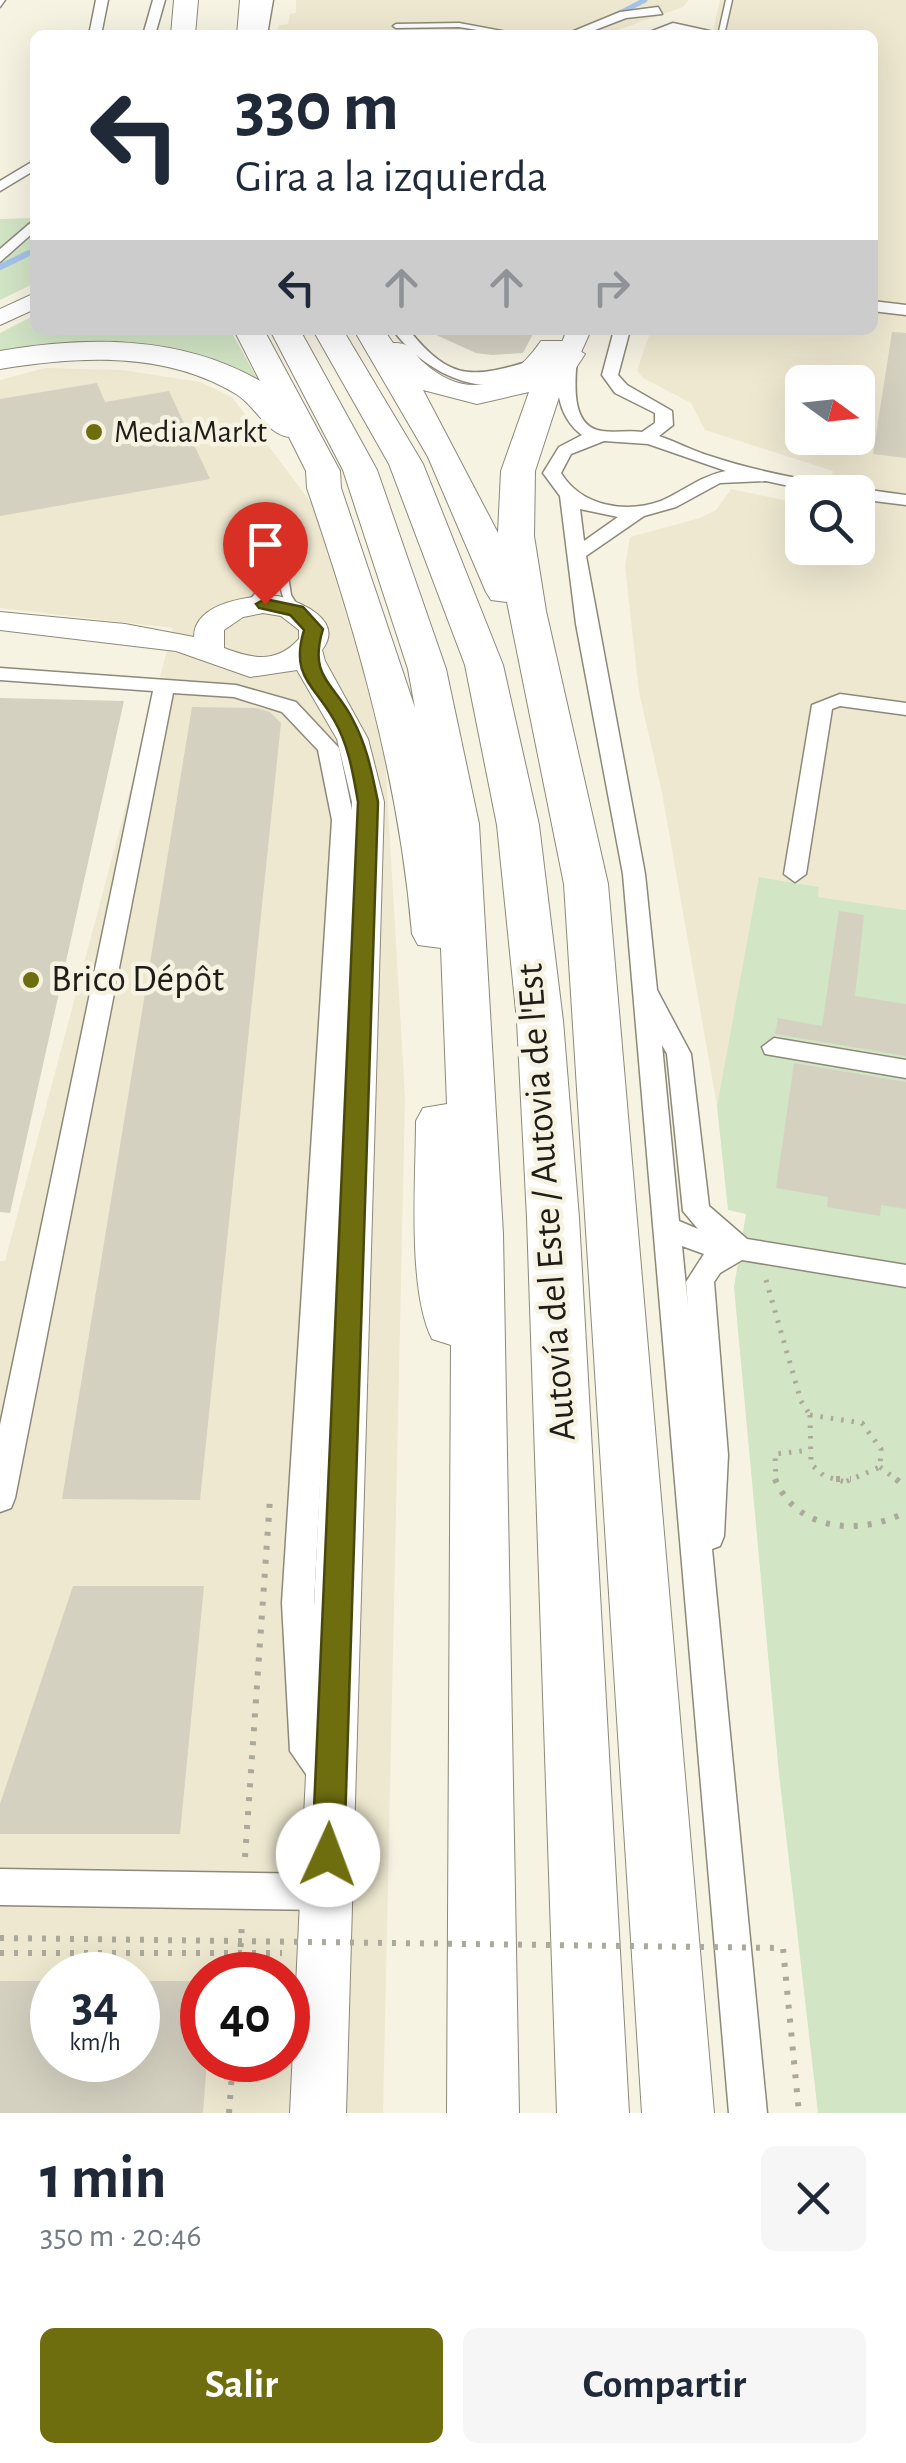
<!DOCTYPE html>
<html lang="es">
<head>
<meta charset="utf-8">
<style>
  body { margin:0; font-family:"Alegreya Sans",sans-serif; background:#f6f6f7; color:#1f2937; height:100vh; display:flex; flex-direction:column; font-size:38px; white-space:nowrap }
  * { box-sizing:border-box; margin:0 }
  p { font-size:32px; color:#747a83 }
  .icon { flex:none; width:55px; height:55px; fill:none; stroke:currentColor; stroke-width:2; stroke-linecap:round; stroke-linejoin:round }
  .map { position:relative; height:2113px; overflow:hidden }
  .panel { display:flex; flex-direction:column; background:#fff; flex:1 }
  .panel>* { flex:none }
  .hud { position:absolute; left:30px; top:30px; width:848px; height:305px; border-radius:15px; box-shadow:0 10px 40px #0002; background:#fff; color:#1f2937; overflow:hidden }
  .needle { width:65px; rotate:105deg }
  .fabs { position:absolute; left:785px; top:365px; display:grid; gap:20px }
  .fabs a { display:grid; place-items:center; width:90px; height:90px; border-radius:15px; background:#fff; box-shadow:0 10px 40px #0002; font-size:50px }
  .speed { position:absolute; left:30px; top:1952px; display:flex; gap:20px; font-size:50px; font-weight:700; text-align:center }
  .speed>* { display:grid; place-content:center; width:130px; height:130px; border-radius:50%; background:#fff; box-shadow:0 10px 40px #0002; line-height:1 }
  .speed small { font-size:25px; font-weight:400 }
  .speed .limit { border:15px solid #d22; background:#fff; color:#111 }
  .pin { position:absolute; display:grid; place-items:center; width:85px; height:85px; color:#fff; margin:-102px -42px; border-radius:50% 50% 50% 0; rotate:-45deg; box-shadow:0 0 10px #0007 }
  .pin .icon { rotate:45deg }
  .me { position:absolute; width:110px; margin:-55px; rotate:2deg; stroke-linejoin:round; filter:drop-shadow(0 0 8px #0008) }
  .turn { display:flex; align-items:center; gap:35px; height:210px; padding:0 40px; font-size:45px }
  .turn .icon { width:130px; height:130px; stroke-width:2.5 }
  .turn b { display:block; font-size:70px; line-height:85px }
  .lanes { display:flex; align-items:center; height:95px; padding:0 40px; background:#0003; justify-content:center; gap:50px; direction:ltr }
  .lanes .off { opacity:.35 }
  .round { display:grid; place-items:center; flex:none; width:105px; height:105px; border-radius:15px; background:#f6f6f7 }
  .overview { display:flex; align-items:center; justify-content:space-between; height:170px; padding:0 40px }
  h1 { font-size:60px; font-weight:700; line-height:75px }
  .cta { display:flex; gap:20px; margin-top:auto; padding:20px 40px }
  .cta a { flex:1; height:115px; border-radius:15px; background:#6e6e0f; color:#fff; font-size:40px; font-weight:700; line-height:115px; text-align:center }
  .cta a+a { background:#f6f6f7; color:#1f2937 }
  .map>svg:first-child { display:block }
  .built { fill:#eee8d0; fill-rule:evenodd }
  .green { fill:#d2e5c5 }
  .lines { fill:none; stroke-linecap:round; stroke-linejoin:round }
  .stream-far1 { stroke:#a5c3ea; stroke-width:5 }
  .stream { stroke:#a5c3ea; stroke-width:6 }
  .building { fill:#d5d1c1 }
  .lane-casing { stroke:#8d897a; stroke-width:3 }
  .street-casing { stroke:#8d897a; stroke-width:3 }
  .secondary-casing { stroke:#8d897a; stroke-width:2 }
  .highway-casing { stroke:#8d897a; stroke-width:2 }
  .path-far1 { stroke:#aba99c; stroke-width:5; stroke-dasharray:2.5 8; stroke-linecap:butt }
  .path { stroke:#aba99c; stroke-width:6; stroke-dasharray:4 10; stroke-linecap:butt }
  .lane { fill:#fff; fill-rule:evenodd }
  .street { fill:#fff; fill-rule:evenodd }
  .secondary { fill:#fff; fill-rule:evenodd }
  .highway { fill:#fff; fill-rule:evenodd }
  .path-bridge { stroke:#aba99c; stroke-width:6; stroke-dasharray:4 10; stroke-linecap:butt }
  .route { fill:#6e6e0f; stroke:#48480a; stroke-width:2.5 }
  .poi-dot { fill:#6e6e0f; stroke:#f7f3e3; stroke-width:4 }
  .labels { text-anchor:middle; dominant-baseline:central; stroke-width:9; stroke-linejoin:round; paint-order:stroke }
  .far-poi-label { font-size:32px; fill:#1e1d17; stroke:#f7f3e3; text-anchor:start }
  .poi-label { font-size:38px; fill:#1e1d17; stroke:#f7f3e3; text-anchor:start }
  .street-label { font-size:38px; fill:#1e1d17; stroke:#f7f3e3 }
</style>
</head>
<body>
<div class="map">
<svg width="906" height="2113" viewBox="0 0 906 2113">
  <rect width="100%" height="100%" fill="#f7f3e3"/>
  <!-- built -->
  <path class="built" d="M296 0H689L683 7 604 35H275L279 25 288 24 290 14 296 13Z
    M720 0H906V910L817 897 819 887 760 877 717 1106 662 793 639 692 625 566 630 537 700 518 716 510 731 489 802 504V548H858V492H829L833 471 705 430 691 403 643 378 637 370 651 330H872V35H731L713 30ZM802 382H858V438H802Z
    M45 368 122 370 200 382 232 397 312 504 384 739 405 1097 383 2113H0V1261H5L173 628 0 608V380ZM52 1975H138V2060H52ZM202 1975H288V2060H202Z"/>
  <!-- green -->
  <path class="green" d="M35 218V283L0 300V219Z
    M35 315V330H230L260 383 190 357 0 353V333Z
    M759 877 819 887 818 897 906 910V2113H818L779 1774 734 1287 746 1214 728 1210 717 1106Z"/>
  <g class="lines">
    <!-- stream-far1 -->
    <path class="stream-far1" d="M616 15 645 0
      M22 256 35 250"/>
    <!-- stream -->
    <path class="stream" d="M0 267 27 254"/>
  </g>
  <!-- building -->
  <path class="building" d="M425 330H535L523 353 492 355 476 353Z
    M892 332 906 333V458L873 454Z
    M97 383 105 402 169 391 210 479 0 516V399Z
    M0 698 124 701 10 1213 0 1212Z
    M192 707 257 708 270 712 281 723 200 1500 62 1499Z
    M839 911 864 915 855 996 906 1004V1056L775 1034 778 1018 822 1026Z
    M794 1063 906 1082V1209L881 1205 880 1216 827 1207 828 1197 776 1188Z
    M73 1586H204L180 1834H0V1804Z
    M0 1981H52V2060H138V1981H202V2060H207L203 2113H0Z"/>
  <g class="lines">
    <!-- lane casing -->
    <g class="lane-casing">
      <path id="lane" d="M0 0H5L0 7Z
        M726 0H732L725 31 722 33 719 31Z
        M459 23 523 35H508L459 27 396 28 393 26 396 24Z
        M280 551 285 554 283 560 286 562 291 595 301 611 296 614C283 606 281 591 279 577L252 608H246V604L268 579 275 554Z"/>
    </g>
    <!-- street casing -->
    <g class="street-casing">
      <path id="street" d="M96 0H108L101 35H89Z
        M153 0H165L155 35H143Z
        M261 0H273L267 35H255Z
        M658 7 662 14 626 18 582 35H564L620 12Z
        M673 23 714 32 716 35 674 31 642 35Z
        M35 160V170L0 191V181Z
        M35 219V231L0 262V249Z
        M872 301 906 305V315L872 311Z
        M393 330H409C452 384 475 377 534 360L542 365C493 408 426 375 393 330Z
        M614 330H630L618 375 627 385 672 411 673 425 659 436C677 442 693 451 710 456 773 477 841 486 906 495V505L858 499V492H817L766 481 720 483 676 507 644 516 586 556 645 874 657 990 691 1054 709 1206 747 1239 906 1265V1287L742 1260 720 1273 714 1282 728 1455 724 1536 720 1546 712 1549 767 2113H729L623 874 576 624 560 496 543 473 559 447 582 435C556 416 553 380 563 351L577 354C576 378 568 426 602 431 615 433 629 430 642 432L655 423V413L615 393 602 375ZM604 441 648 444 726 471C700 476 684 491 661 501 625 514 581 506 561 473L571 454ZM580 509 618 517 584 541ZM662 1045 667 1054 683 1211 698 1229 679 1221ZM682 1246 704 1254 686 1282 688 1307Z
        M0 668 236 685 296 702 339 748 354 820 314 1603 323 1745 346 1778 341 1790 329 1795 317 1790 290 1751 282 1603 332 820 318 750 282 712 234 697 173 693 15 1498 11 1508 0 1512V1425L153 691 0 680Z
        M840 694 906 703V715L840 706 832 709 806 874 795 882 784 874 812 705Z
        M774 1038 906 1060V1078L765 1054 762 1047Z
        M0 1869 326 1874 338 1880 344 1892 338 1904 326 1910 0 1905Z"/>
    </g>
    <!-- secondary casing -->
    <g class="secondary-casing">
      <path id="secondary" d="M35 293V309L0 325V309Z
        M567 330H591L578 359 569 361 557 354Z
        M278 596C301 602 345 620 322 650L325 661 368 739 384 802 346 2113H290L352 802 337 739 297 670 250 677 176 651 0 630V612L125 624 194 637C194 602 252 595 278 596ZM263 613 281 616 299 630V639C276 664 253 659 224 648V630L243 617Z"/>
    </g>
    <!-- highway casing -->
    <g class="highway-casing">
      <path id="highway" d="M174 0H198L195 35H171Z
        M240 0H264L261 35H237Z
        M234 330H264L340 471 341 488 415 708 408 669 343 470 270 330H300L377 470 446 669 479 824 503 1234 519 2113H447L451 1345 432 1339C407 1289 416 1179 416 1121L423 1108 447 1104 441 948 418 945 412 934C399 779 357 634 307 488L306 471 289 437C266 434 256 406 236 394 165 351 80 356 0 369V351C87 336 181 335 260 381Z
        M313 330H343L423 464 503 665 539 825 563 1021 579 1218 629 2113H557L527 1218 517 1021 497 825 465 665 389 464Z
        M354 330H384L393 343C410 342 412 351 423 362 468 403 511 385 541 341H563L585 354 561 391 535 471 534 536 546 611 608 884 714 2113H642L564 884 507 602 491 600 486 592 428 457ZM423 390 477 404 529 392 501 471 498 533Z"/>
    </g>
    <!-- path-far1 -->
    <path class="path-far1" d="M766 1280 801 1401 810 1415
      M810 1415 862 1423 881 1449 880 1467 845 1482
      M810 1415 811 1464 824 1476 845 1482
      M880 1467 899 1482
      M776 1482 775 1454 810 1450"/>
    <!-- path -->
    <path class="path" d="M775 1479C797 1532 860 1536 906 1512
      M836 1479H851
      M896 1479 906 1487
      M245 1857 270 1499
      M0 1953H282
      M239 1975 242 1923
      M229 2113 233 2060"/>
    <!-- lane -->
    <use href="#lane" class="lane"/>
    <!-- street -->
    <use href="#street" class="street"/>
    <!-- secondary -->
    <use href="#secondary" class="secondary"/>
    <!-- highway -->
    <use href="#highway" class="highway"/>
    <!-- path-bridge -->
    <path class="path-bridge" d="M0 1938 783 1948 799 2113"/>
  </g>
  <!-- route -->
  <path class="route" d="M265 599 303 607 323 629C308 678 334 682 353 720 367 746 372 773 378 802L344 1855 339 1866 328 1871 317 1866 312 1855 358 802C353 774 349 746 334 720 314 684 290 677 304 630L290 615 259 608 256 604Z"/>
  <!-- markers -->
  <g class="poi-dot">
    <circle cx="94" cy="432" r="10"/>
    <circle cx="31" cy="980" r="10"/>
  </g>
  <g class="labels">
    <!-- far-poi labels -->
    <g class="far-poi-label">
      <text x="114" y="432">MediaMarkt</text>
    </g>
    <!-- poi labels -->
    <g class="poi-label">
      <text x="51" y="980">Brico Dépôt</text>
    </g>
    <!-- street labels -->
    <g class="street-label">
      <text transform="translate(547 1202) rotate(-94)">Autovía del Este / Autovia de l'Est</text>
    </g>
  </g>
</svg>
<div class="fabs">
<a><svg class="needle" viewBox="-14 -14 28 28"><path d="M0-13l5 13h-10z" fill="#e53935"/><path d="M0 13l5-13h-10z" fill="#747a83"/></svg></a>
<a><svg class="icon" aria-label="search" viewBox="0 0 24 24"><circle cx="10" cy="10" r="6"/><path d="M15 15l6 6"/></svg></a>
</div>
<div class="speed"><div>34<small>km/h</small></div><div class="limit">40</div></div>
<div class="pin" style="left:265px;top:604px;background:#d93025"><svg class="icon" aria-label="arrive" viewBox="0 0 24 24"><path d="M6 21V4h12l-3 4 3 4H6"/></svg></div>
<svg class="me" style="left:328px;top:1855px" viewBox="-20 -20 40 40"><circle r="19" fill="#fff"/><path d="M0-13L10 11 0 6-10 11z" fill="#6e6e0f"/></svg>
<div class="hud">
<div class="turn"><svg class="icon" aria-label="left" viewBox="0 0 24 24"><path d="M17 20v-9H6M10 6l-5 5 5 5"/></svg><div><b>330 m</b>Gira a la izquierda</div></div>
<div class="lanes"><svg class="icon" aria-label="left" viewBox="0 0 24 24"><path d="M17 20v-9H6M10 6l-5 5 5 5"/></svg><svg class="icon off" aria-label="ahead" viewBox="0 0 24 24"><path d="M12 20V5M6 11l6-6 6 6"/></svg><svg class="icon off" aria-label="ahead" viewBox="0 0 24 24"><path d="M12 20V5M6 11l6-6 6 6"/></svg><svg class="icon off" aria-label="right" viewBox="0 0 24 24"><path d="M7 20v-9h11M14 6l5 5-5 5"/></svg></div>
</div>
</div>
<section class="panel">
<div class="overview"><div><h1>1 min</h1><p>350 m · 20:46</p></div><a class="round"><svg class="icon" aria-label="close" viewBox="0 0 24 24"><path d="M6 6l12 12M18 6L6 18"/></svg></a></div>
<div class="cta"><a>Salir</a><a>Compartir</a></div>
</section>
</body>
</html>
